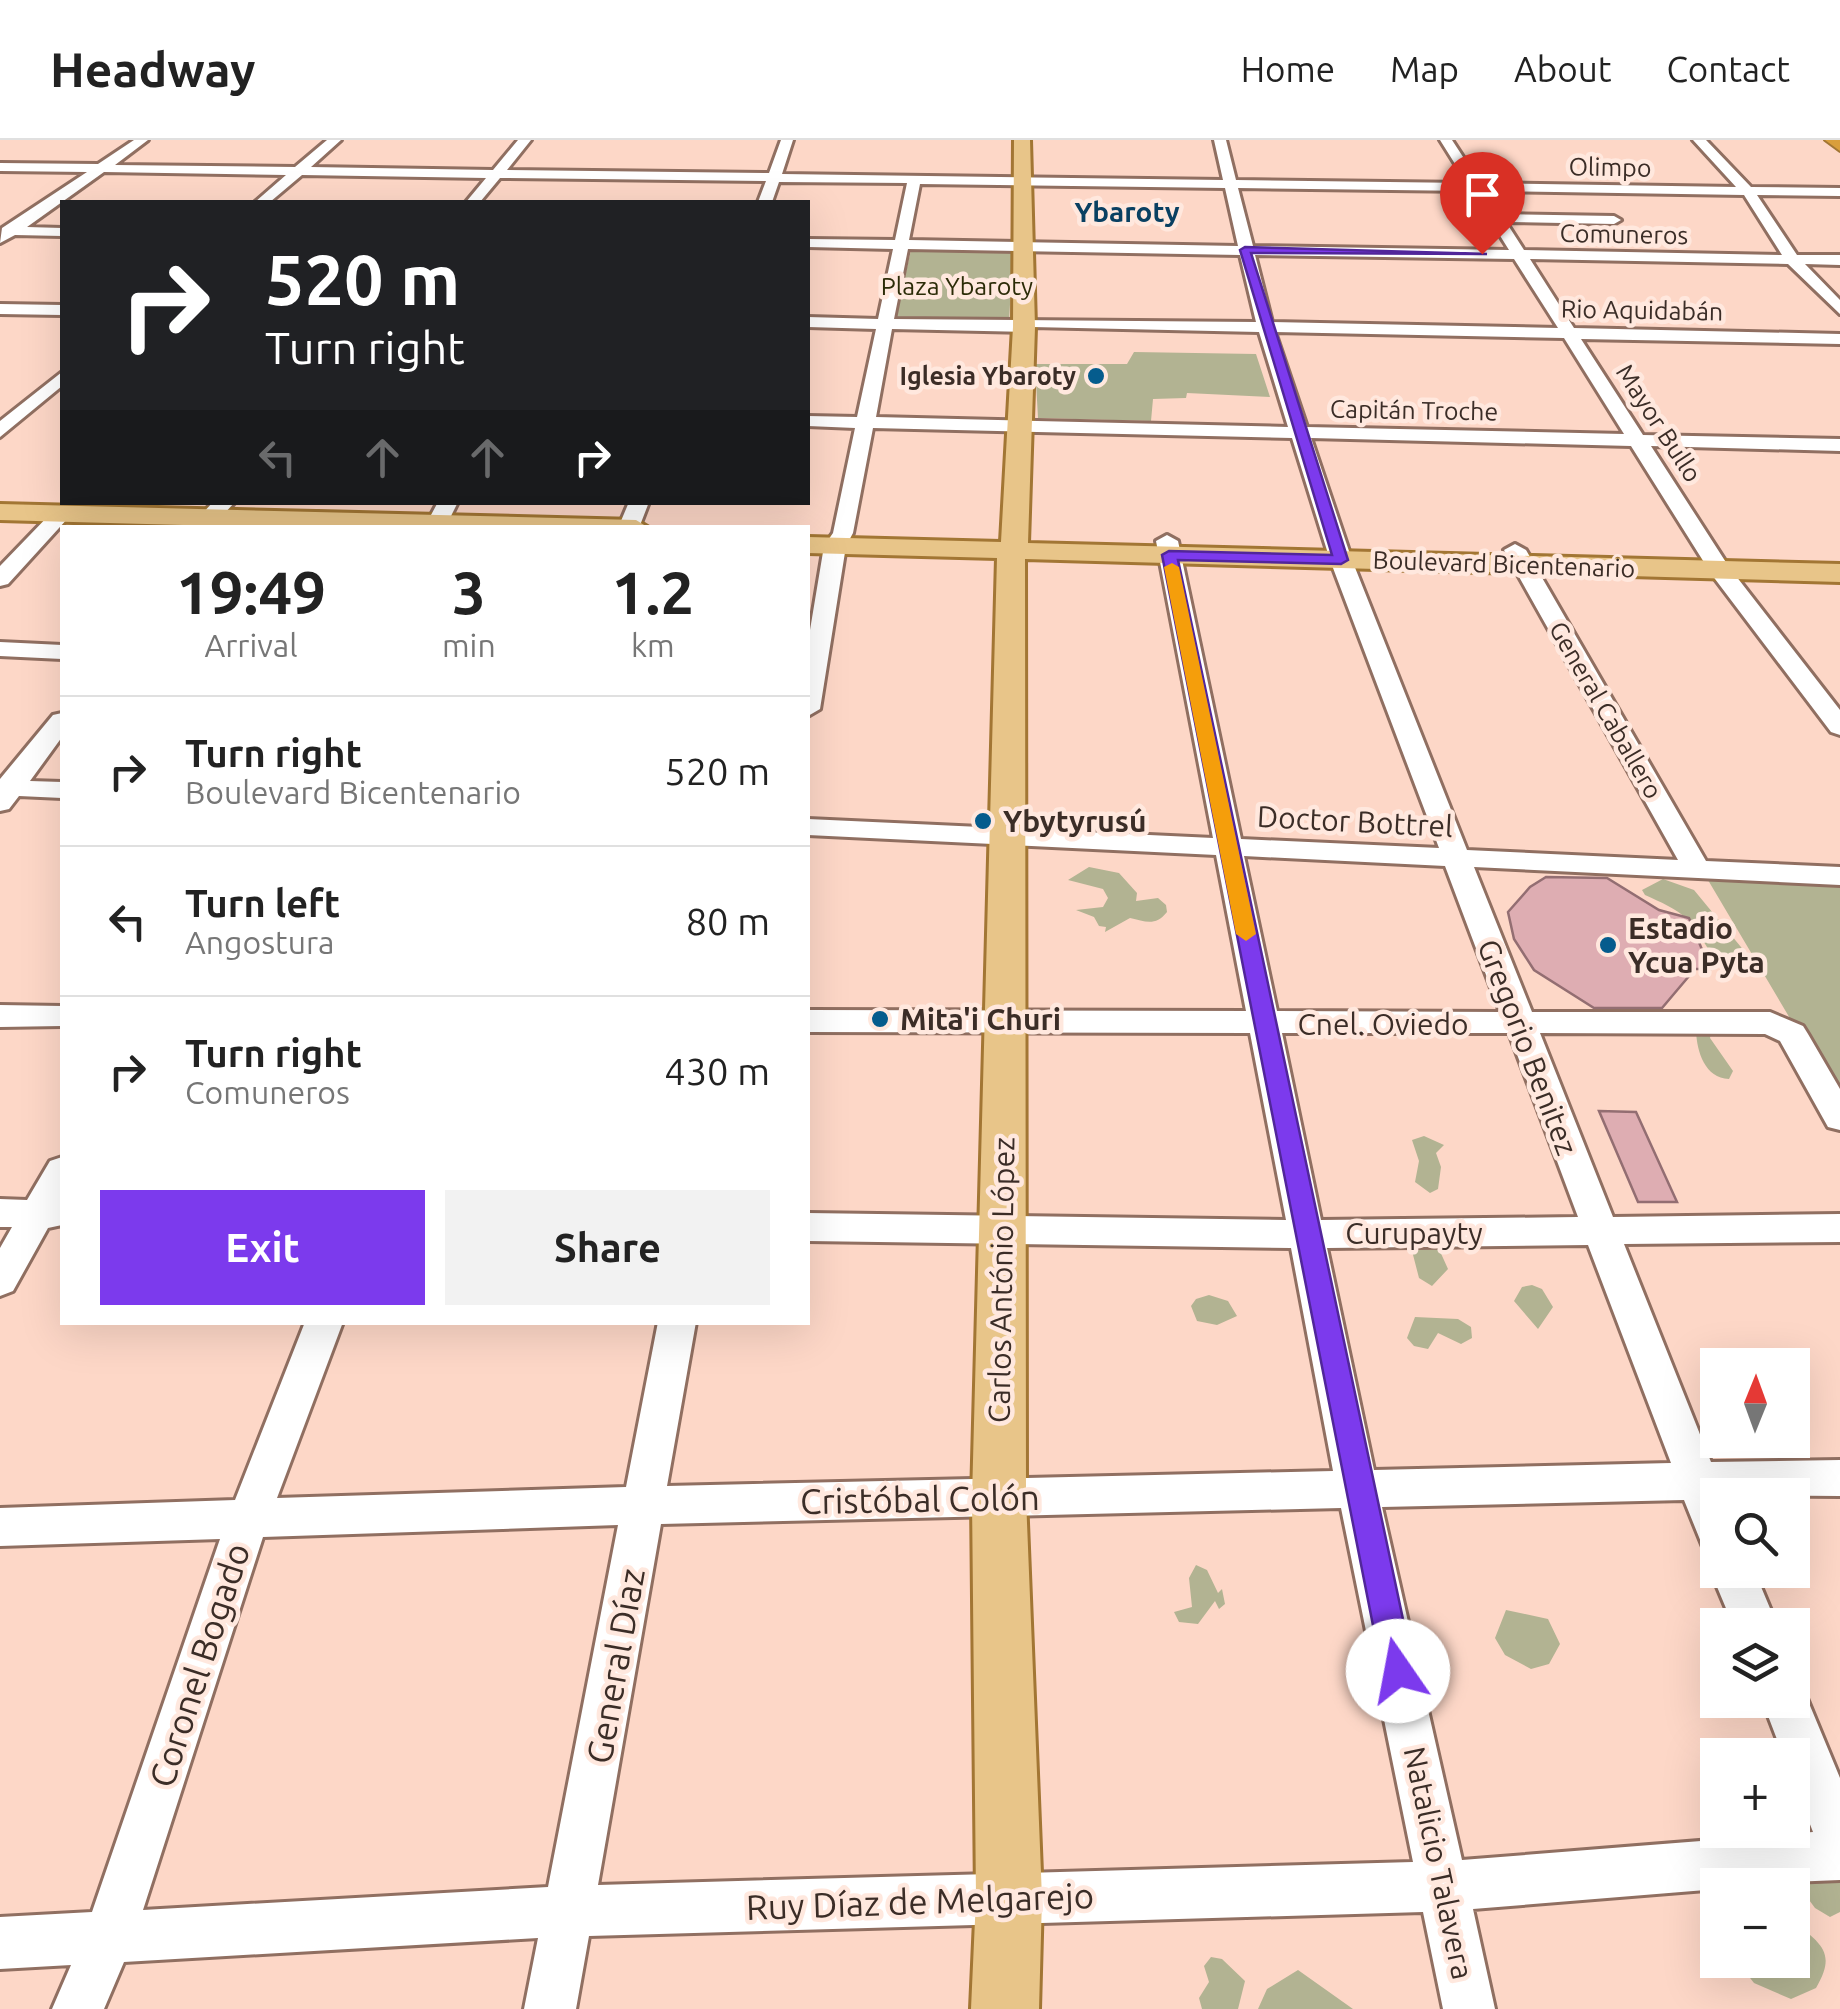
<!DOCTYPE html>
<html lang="en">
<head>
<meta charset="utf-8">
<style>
  body { margin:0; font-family:Ubuntu,sans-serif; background:#f2f2f2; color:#222; height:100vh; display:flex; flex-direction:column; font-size:38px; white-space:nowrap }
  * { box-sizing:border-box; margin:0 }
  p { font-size:32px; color:#767676 }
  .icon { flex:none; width:55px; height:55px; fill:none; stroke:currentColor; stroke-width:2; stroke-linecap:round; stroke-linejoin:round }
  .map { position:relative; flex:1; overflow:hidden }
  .side { position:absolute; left:60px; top:385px; width:750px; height:800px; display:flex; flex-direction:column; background:#fff; border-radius:0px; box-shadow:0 10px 40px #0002 }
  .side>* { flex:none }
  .hud { position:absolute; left:60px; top:60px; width:750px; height:305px; border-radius:0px; box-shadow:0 10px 40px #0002; background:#202124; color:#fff; overflow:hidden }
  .needle { width:65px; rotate:1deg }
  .buttons { position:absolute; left:1700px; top:1208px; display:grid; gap:20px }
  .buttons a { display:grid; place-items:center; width:110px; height:110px; border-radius:0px; background:#fff; box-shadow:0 10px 40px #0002; font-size:50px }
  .pin { position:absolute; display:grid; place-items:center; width:85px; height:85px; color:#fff; margin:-102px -42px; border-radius:50% 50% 50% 0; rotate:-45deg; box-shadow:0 0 10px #0007 }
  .pin .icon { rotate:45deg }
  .me { position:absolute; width:110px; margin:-55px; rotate:348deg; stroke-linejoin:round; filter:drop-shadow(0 0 8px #0008) }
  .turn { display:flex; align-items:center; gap:35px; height:210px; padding:0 40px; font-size:45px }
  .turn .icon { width:130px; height:130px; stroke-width:2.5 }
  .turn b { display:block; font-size:70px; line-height:85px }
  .lanes { display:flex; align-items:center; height:95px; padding:0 40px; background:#0003; justify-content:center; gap:50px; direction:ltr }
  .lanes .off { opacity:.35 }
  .eta { display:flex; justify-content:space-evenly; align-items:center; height:170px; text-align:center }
  .eta b { font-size:60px; font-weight:600; line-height:70px }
  .action { display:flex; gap:20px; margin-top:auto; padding:20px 40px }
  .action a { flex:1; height:115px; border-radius:0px; background:#7c3aed; color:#fff; font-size:40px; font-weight:600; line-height:115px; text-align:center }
  .action a+a { background:#f2f2f2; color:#222 }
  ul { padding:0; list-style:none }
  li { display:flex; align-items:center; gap:30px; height:150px; padding:0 40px; border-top:2px solid #e0e0e0 }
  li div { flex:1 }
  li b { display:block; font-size:38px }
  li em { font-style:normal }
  header { display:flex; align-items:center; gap:60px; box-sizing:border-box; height:140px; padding:0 50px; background:#fff; border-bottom:2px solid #e0e0e0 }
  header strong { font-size:48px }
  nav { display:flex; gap:55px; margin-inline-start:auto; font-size:35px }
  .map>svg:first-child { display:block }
  .green { fill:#b2b392 }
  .building { fill:#deadb2; stroke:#936e72; stroke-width:2.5 }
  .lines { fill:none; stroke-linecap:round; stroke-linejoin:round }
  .minor-casing { stroke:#906f61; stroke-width:6 }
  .major-casing { stroke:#a27634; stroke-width:6 }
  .highway-casing { stroke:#a27634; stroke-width:4 }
  .minor { fill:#fff; fill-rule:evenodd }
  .major { fill:#e8c589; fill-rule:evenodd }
  .highway { fill:#d99e3b; fill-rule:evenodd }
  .route { fill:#7c3aed; stroke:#51269a; stroke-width:2.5 }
  .slow { fill:#f59e0b }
  .poi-dot { fill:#055c8d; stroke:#ffe8de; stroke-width:4 }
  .labels { text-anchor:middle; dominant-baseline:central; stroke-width:9; stroke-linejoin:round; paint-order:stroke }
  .far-street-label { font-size:25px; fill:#3b2d27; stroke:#ffe8de }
  .far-park-label { font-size:25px; fill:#2b2b07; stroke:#ffe8de }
  .far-poi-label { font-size:25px; font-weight:bold; fill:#3b2d27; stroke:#ffe8de; text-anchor:end }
  .far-neighbourhood-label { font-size:28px; font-weight:bold; fill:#094062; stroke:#ffe8de }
  .poi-label { font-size:30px; font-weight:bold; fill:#3b2d27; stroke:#ffe8de; text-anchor:start }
  .street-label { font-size:30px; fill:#3b2d27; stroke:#ffe8de }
  .near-street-label { font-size:35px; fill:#3b2d27; stroke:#ffe8de }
</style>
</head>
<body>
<header>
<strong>Headway</strong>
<nav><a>Home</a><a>Map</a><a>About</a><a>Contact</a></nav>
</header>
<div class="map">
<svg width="1840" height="1869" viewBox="0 0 1840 1869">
  <rect width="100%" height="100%" fill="#fdd7c7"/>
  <!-- green -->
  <path class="green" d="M911 110 1013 112 1009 182 895 180Z
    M1134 212 1256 214 1270 257 1187 253 1186 258 1153 259 1151 281 1038 278 1035 224H1127Z
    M1089 727 1119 733 1137 753 1136 761 1158 758 1166 765 1167 772C1155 787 1145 781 1130 778L1105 792 1106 787 1099 786 1094 777 1076 770 1103 767 1108 758 1103 749 1068 740Z
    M1705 735 1840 739V957L1836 956Z
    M1663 739 1694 750 1750 818 1746 833C1711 832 1708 800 1688 780 1676 768 1660 762 1645 755L1642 750Z
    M1712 889 1710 898 1733 931 1729 939C1705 938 1697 912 1696 891Z
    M1424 996 1444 1005 1436 1013 1441 1027 1438 1049 1430 1053 1415 1042 1419 1021 1412 1000Z
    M1434 1098 1448 1129 1432 1146 1419 1138 1411 1107 1412 1103Z
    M1532 1145 1542 1149 1553 1167 1538 1189 1514 1161 1522 1147Z
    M1209 1155 1228 1161 1237 1176 1217 1185 1197 1181 1191 1166 1196 1159Z
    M1415 1177 1458 1179 1471 1187 1472 1198 1461 1204 1438 1193 1428 1209 1414 1206 1407 1198Z
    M1196 1425 1207 1430 1218 1453 1222 1449 1225 1464 1219 1469 1215 1461 1198 1484 1179 1482 1174 1472 1192 1467 1189 1438Z
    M1506 1470 1548 1479 1560 1504 1549 1524 1531 1529 1505 1515 1495 1498Z
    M1840 1732V1772L1830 1777 1815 1768 1789 1733Z
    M1793 1781C1819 1803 1838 1811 1816 1848L1791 1859 1754 1843 1736 1820H1792Z
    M1211 1817 1222 1819 1245 1841 1238 1869H1202L1199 1858 1209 1842 1204 1826Z
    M1298 1830 1353 1869H1258L1267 1849Z"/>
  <!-- building -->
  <path class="building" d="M1546 737 1607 738 1659 770 1689 778 1710 829H1695L1662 868H1594L1534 830 1514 799 1508 772 1530 747Z
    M1599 971 1636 972 1677 1062H1638Z"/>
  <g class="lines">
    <!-- minor casing -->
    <g class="minor-casing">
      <path id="minor" d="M134 0H148L115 25 295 27 327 0H341L311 27 493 30 518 0H531L507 30 769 33 781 0H793L782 34 1223 40 1214 0H1226L1236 40 1467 43 1440 0H1452L1480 43 1736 47 1693 0H1706L1751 47 1840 48V56L1757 55 1797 115H1840V125L1805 124 1840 160V174L1788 124 1530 119 1574 188 1840 194V204L1581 199 1643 295 1840 299V311L1651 306 1729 427 1840 570V595L1831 592 1712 435 1631 306 1311 298 1352 420 1467 710 1678 720 1504 410 1515 404 1526 410 1706 721 1840 727V745L1474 727 1532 872H1770L1803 886 1808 894 1840 949V990L1828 987 1780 901 1765 894 1540 893 1613 1077 1840 1074V1102L1624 1104 1711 1322 1840 1320V1356L1718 1355V1412L1703 1407 1684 1360 1382 1367 1462 1720 1813 1692 1792 1638V1615H1783L1762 1560H1792V1540L1801 1544 1840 1638V1740L1718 1745V1749L1473 1769 1495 1869H1443L1423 1772 589 1796 576 1869H524L538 1798 124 1822 104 1869H52L71 1825 0 1829V1777L92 1772 220 1399 0 1406V1368L235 1360 305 1182H343L277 1358 626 1347 658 1182H696L667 1346 1333 1331 1291 1108 808 1101V1073L1286 1080 1250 893 808 892V870L1246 871 1216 715 808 695V679L1213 698 1156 401 1167 395 1178 401 1241 699 1439 708 1330 420 1292 298 873 288 853 393 846 406 820 569 808 576V502L824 406 833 393 855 288 808 286V276L857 277 876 189 808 187V177L878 179 893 109 808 107V99L895 100 907 43 779 42 772 62H758L766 41 500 38 480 62H466L486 38 302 35 270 62H255L286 35 104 32 27 87 62 88V96L15 95 0 103 2 88 87 32 0 31V23L98 24ZM920 44 1225 48 1238 106 909 100ZM1238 48 1472 51 1509 110 1253 106ZM1485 51 1744 55 1782 115 1524 110 1506 82 1614 84 1621 80 1614 76 1500 74ZM908 109 1240 115 1256 182 894 179ZM1255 115 1514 119 1558 188 1272 182ZM1032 187 1259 192 1288 287 876 277 892 189 1024 192ZM1275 192 1564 198 1624 294 1307 287ZM1244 716 1445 726 1500 872 1277 871ZM1282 893H1509L1578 1077 1321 1080ZM1588 1105 1671 1323 1374 1330 1327 1108ZM1341 1368 1413 1722 598 1745 661 1384ZM618 1385 548 1747 143 1770 263 1397Z
        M0 164 62 165V175L0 174Z
        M62 232V246L0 297V281Z
        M213 362H235L211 388H189Z
        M438 362H458L445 388H424Z
        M629 362H649L639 388H618Z
        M62 367 72 373 69 377 8 444 0 446V426L55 369Z
        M0 502 62 505V519L0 516Z
        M62 573V597L30 641 62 642V658L19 656 9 669 0 671V639L53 575Z
        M0 865 62 866V886L0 887Z
        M62 1017V1085L48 1088 13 1151 0 1156V1108L12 1087H0V1059L27 1060 50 1021Z
        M1718 1415V1430H1754L1777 1485H1733L1710 1430Z"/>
    </g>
    <!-- major casing -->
    <g class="major-casing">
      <path id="major" d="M1014 0H1030L1035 187 1028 403 1840 424V442L1025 419 1026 1358 1042 1758 1039 1869H971L976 1758 972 1358 997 418 808 413V397L1001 402 1013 187Z
        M0 364 636 380 649 388H294L0 380Z"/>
    </g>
    <!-- highway casing -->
    <g class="highway-casing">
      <path id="highway" d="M1825 0H1840V11Z"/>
    </g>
    <!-- minor -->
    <use href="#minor" class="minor"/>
    <!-- major -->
    <use href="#major" class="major"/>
    <!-- highway -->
    <use href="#highway" class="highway"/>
  </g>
  <!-- route -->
  <path class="route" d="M1245 107 1487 114 1251 113 1348 420 1341 424 1178 420 1414 1531 1409 1542 1398 1546 1387 1542 1382 1531 1162 415 1169 411 1332 415 1240 110Z"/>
  <!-- slow -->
  <path class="slow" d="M1172 423 1179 427 1256 794 1246 801 1236 794 1164 427Z"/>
  <!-- markers -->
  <g class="poi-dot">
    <circle cx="1096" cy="236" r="10"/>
    <circle cx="983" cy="681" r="10"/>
    <circle cx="1608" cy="805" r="10"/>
    <circle cx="880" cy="879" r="10"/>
  </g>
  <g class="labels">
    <!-- far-street labels -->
    <g class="far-street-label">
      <text transform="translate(1610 27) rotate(1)">Olimpo</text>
      <text transform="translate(1624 94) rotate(1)">Comuneros</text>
      <text transform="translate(1642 170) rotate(1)">Rio Aquidabán</text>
      <text transform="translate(1414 270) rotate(1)">Capitán Troche</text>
      <text transform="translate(1659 283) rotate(57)">Mayor Bullo</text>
      <text transform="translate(1504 424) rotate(2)">Boulevard Bicentenario</text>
      <text transform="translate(1606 570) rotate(60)">General Caballero</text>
    </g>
    <!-- far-park labels -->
    <g class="far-park-label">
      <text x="957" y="146">Plaza Ybaroty</text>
    </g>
    <!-- far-poi labels -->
    <g class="far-poi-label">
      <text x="1076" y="236">Iglesia Ybaroty</text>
    </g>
    <!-- far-neighbourhood labels -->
    <g class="far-neighbourhood-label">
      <text x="1127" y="71">Ybaroty</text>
    </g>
    <!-- poi labels -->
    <g class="poi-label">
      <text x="1003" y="681">Ybytyrusú</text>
      <text x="1628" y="788">Estadio<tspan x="1628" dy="34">Ycua Pyta</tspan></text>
      <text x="900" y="879">Mita'i Churi</text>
    </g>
    <!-- street labels -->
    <g class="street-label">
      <text transform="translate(1355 681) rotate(3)">Doctor Bottrel</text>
      <text x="1383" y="884">Cnel. Oviedo</text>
      <text transform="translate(1528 907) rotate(69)">Gregorio Benitez</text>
      <text x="1414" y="1093">Curupayty</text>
      <text transform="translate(1001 1140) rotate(-89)">Carlos António López</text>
      <text transform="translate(1439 1723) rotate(78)">Natalicio Talavera</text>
    </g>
    <!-- near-street labels -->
    <g class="near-street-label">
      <text transform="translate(920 1359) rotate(-1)">Cristóbal Colón</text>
      <text transform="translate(199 1525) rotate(-72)">Coronel Bogado</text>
      <text transform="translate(615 1526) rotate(-80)">General Díaz</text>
      <text transform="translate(920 1761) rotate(-2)">Ruy Díaz de Melgarejo</text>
    </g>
  </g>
</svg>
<div class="buttons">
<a><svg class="needle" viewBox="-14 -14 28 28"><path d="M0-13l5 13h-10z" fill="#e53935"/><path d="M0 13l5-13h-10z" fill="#767676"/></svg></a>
<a><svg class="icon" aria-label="search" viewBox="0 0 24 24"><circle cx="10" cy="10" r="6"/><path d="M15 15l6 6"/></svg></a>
<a><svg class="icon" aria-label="layers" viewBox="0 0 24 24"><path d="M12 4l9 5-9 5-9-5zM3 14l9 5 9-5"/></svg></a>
<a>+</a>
<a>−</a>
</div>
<div class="pin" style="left:1482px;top:114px;background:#d93025"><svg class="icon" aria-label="arrive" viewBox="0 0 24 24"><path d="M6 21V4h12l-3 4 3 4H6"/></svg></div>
<svg class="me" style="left:1398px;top:1531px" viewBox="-20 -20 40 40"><circle r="19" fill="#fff"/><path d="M0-13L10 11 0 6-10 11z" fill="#7c3aed"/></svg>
<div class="hud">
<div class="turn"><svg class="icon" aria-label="right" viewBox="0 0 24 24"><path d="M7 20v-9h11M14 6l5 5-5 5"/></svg><div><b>520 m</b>Turn right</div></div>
<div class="lanes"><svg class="icon off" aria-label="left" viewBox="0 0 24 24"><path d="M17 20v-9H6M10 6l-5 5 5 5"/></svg><svg class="icon off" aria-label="ahead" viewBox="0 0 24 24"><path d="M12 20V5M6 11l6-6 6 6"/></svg><svg class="icon off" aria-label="ahead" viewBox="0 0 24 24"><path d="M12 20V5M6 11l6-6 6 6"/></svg><svg class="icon" aria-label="right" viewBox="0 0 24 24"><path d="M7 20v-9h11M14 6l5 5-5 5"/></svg></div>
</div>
<section class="side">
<div class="eta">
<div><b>19:49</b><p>Arrival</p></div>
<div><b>3</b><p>min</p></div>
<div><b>1.2</b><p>km</p></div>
</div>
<ul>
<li><svg class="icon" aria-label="right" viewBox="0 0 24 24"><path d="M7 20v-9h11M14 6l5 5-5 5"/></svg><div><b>Turn right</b><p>Boulevard Bicentenario</p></div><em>520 m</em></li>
<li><svg class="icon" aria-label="left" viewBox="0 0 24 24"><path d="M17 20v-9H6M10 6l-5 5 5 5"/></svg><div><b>Turn left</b><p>Angostura</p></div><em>80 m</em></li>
<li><svg class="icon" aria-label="right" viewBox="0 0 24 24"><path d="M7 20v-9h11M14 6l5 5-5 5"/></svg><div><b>Turn right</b><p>Comuneros</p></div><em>430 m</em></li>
</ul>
<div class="action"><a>Exit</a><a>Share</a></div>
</section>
</div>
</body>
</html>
